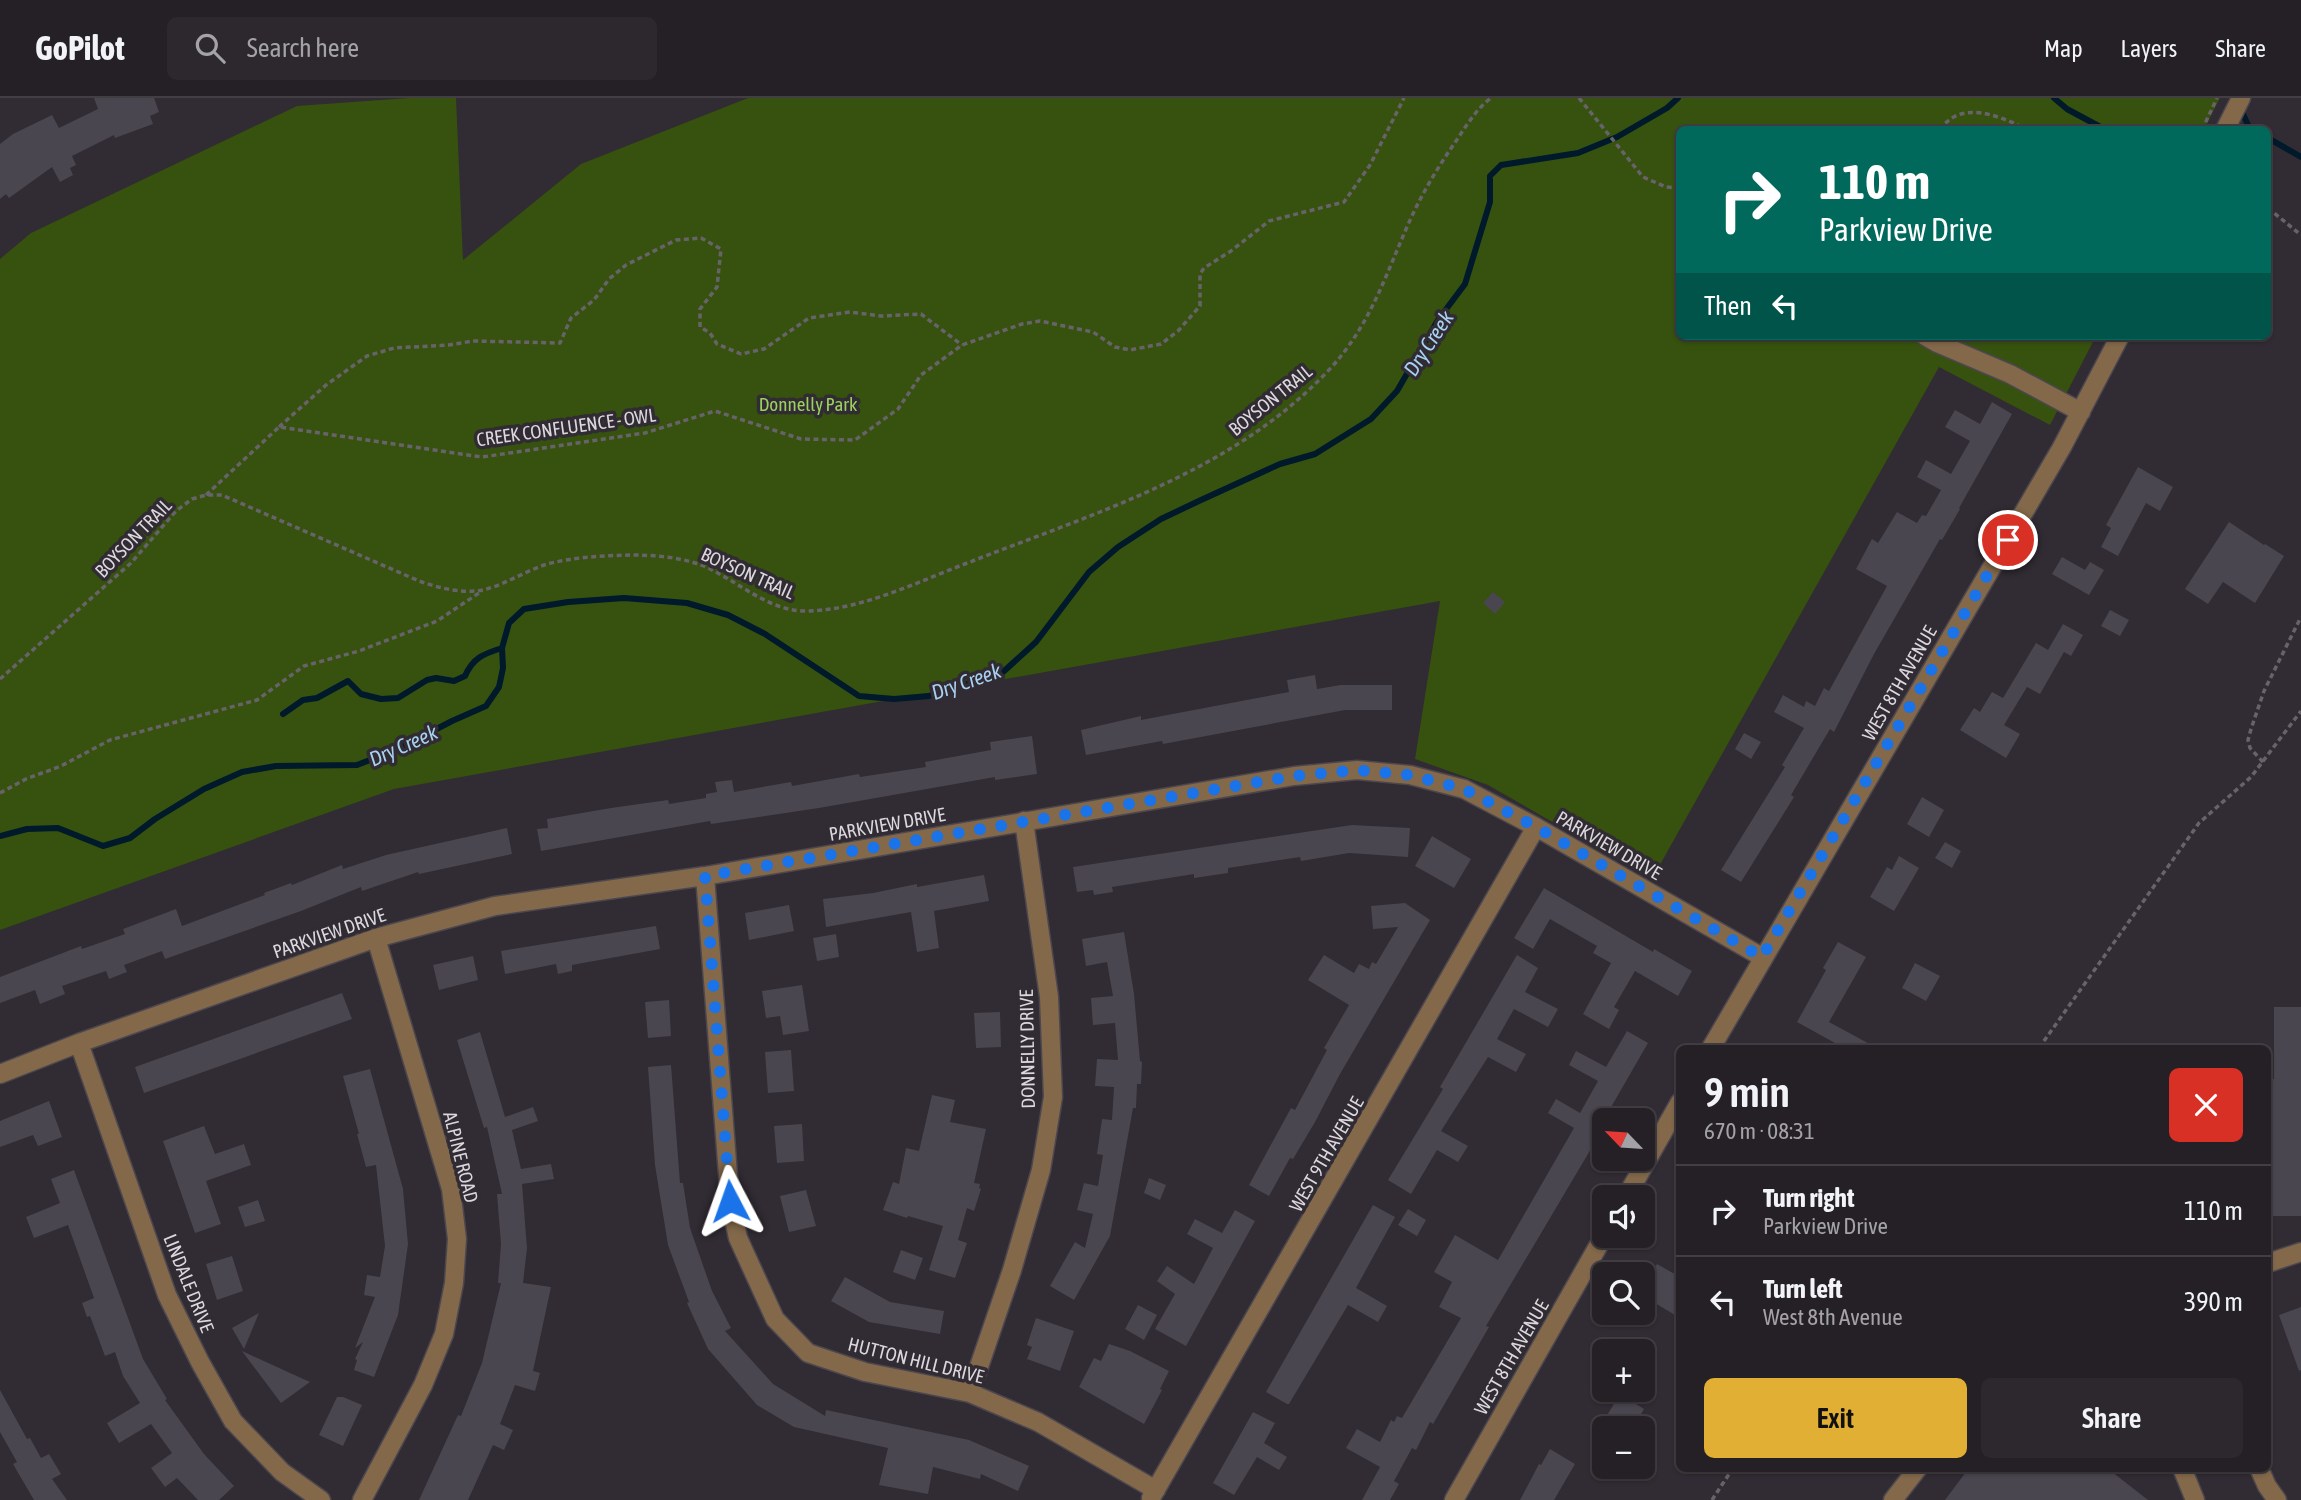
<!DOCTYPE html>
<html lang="en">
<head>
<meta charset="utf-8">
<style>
  body { margin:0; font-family:"Asap Condensed",sans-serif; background:#2d282e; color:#f1f3f6; height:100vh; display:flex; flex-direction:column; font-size:26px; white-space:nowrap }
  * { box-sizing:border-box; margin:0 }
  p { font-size:23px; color:#a3a3a7 }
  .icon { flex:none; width:38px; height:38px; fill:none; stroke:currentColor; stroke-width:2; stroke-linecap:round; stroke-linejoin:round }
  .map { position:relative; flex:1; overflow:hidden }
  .panel { position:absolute; left:1676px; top:947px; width:595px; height:427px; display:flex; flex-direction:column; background:#252026; border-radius:10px; box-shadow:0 2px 5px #0004,0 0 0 2px #423e43 }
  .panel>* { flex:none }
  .top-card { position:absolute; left:1676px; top:28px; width:595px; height:214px; border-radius:10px; box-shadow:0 2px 5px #0004,0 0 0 2px #423e43; background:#00695c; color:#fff; overflow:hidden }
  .needle { width:46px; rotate:295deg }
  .fabs { position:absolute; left:1592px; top:1010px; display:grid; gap:14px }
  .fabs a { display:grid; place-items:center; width:63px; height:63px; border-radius:10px; background:#252026; box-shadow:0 2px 5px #0004,0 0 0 2px #423e43; font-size:35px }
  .pin { position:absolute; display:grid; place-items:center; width:60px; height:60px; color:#fff; margin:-30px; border:4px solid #fff; border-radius:50%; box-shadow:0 2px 7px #0007 }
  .me { position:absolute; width:77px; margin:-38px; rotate:356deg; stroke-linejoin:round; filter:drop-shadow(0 0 5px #0008) }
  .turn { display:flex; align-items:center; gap:24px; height:147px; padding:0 28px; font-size:32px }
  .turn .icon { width:91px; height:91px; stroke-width:2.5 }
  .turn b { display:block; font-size:49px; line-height:60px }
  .then { display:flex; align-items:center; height:66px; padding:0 28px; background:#0003; gap:14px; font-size:26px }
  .round { display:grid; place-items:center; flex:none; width:74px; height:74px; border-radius:10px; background:#2d282e }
  .overview { display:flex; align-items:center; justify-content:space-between; height:119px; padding:0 28px }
  h1 { font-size:42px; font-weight:600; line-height:52px }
  .primary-button { display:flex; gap:14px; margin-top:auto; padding:14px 28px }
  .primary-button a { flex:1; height:80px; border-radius:10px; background:#e1af34; color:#111; font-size:28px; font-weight:600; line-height:80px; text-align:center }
  .primary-button a+a { background:#2d282e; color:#f1f3f6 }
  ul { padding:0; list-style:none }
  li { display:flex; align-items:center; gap:21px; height:91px; padding:0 28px; border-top:2px solid #423e43 }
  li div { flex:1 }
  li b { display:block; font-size:26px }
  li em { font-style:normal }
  header { display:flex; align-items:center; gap:42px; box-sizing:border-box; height:98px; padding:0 35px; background:#252026; border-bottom:2px solid #423e43 }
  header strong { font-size:33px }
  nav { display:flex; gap:38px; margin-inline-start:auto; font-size:24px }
  .search { width:490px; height:63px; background:#2d282e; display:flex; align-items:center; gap:18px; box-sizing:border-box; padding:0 24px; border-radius:10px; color:#a3a3a7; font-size:26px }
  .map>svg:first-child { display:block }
  .green { fill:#36520e }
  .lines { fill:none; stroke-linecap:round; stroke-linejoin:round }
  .stream { stroke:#00192b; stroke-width:6 }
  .building { fill:#494650 }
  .minor-casing { stroke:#4c474e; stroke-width:21 }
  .path { stroke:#68636a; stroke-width:3.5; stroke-dasharray:5 3.5; stroke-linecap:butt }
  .minor { stroke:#83684a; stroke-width:18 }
  .route { stroke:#1a73e8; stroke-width:12; stroke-dasharray:0 21.6 }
  .labels { text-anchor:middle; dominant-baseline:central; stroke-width:7; stroke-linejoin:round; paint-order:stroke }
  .street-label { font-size:19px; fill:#dbd7dd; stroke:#312b33 }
  .park-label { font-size:19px; fill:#9dd15f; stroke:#312b33 }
  .water-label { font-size:21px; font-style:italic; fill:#a8d1f1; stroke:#312b33 }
</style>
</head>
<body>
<header>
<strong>GoPilot</strong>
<div class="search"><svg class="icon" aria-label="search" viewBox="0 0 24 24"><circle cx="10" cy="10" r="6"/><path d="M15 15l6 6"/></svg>Search here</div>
<nav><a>Map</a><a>Layers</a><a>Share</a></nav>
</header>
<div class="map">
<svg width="2301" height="1402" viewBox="0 0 2301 1402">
  <rect width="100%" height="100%" fill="#312b33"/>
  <!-- green -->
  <path class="green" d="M409 0H456L463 162 581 66 748 0H2220L2204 31 1680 32V238H2096L2050 327 1939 269 1652 781 1488 687 1415 661 1440 503 394 691 0 832V161L31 135 297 8Z"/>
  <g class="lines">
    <!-- stream -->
    <path class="stream" d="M2054 0 2067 11 2106 32
      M2240 10 2249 29 2252 32
      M2237 32 2249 29
      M2268 40 2301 59
      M283 616 303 602 317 600 348 583 361 596 381 601 398 600 427 582 436 580 454 583 465 578C473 560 483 556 502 550
      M0 738 27 731 58 730 103 748 130 740 155 721 204 691 242 674 276 668 357 667 398 651 452 623 486 608 499 589 503 570 502 550 509 525 524 511 568 504 624 500 687 505 728 517 765 536 859 598 894 601 929 598 1003 574 1036 544 1089 474 1118 449 1161 421 1201 402 1280 366 1315 356 1371 321 1397 293 1438 222 1465 186 1490 104V78L1501 67 1578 55 1617 39 1667 10 1678 0"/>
  </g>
  <!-- building -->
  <path class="building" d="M94 0H154L159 14 150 18 153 26 115 40 114 37 72 58 76 67 70 70 73 77 60 84 52 69 9 100 6 96 0 101V46L13 36 52 17 59 30 98 11Z
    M1992 304 2012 316 1959 410 1960 411 1942 442 1940 441 1874 556 1834 634 1830 631 1791 697 1794 699 1741 784 1721 772 1785 669 1782 667 1804 630 1774 614 1783 597 1804 609 1806 603 1815 608 1824 590 1829 593 1887 488 1856 471 1872 441 1878 445 1897 414 1917 425 1922 417 1926 418 1941 392 1917 379 1926 362 1951 376 1970 343 1945 329 1955 312 1980 326Z
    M2138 369 2173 389 2160 413 2146 405 2118 458 2101 449 2111 430 2106 427Z
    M2229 424 2264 447 2265 446 2284 458 2255 505 2223 484 2208 506 2185 491Z
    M2062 459 2085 472 2090 464 2104 472 2089 497 2052 476Z
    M1493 494 1505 504 1495 516 1483 505Z
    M2110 512 2129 522 2120 538 2101 528Z
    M2063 526 2083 537 2071 558 2064 554 2040 596 2027 589 2004 627 2020 636 2006 660 1960 632 1974 610 1980 614 1992 594 2003 600 2036 545 2048 552Z
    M1315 577 1317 591 1341 587H1392V612H1345L1163 646 1162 643 1086 657 1081 632 1141 618V622L1289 594 1287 582Z
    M1744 635 1761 644 1751 661 1735 651Z
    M1032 638 1037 676 995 682V679L819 710 711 726 710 723 541 753 537 731 548 730 547 721 611 710 668 702 669 706 706 700V696L717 694 715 684 732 682 734 694 791 684 792 688 859 676 860 679 926 669 925 664 991 652 990 644Z
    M1922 699 1944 712 1929 739 1907 726Z
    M1352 727 1410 730 1408 759 1349 755 1301 763 1300 759 1228 770V775L1194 780V776L1112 789 1113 794 1094 797 1093 792 1077 794 1073 769Z
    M507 730 512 756 419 776 418 774 362 793 361 789 301 813 165 861 162 853 124 867 127 874 109 881 106 873 62 888 65 896 40 906 35 892 0 905V879L81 848 82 851 125 836 123 831 176 811 182 828 265 797 264 795 291 785 292 787 342 767 343 771 386 757Z
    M1432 738 1471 761 1454 790 1415 768Z
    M1945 744 1961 753 1952 770 1935 760Z
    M1899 758 1919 770 1894 813 1870 799 1887 769 1892 772Z
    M984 777 989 803 934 813 939 850 917 854 911 814 826 829 823 801 873 795 917 786V789Z
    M1544 790 1653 854 1654 851 1692 873 1678 898 1635 873 1614 909 1619 912 1609 931 1583 916 1611 865 1593 855 1597 848 1550 821 1533 851 1514 840Z
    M1405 805 1430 822 1340 976 1315 1024 1293 1061 1290 1060 1269 1098 1249 1087 1291 1010 1295 1012 1327 952 1324 950 1349 907 1308 882 1324 857 1354 875 1359 866 1369 871 1372 864 1376 866 1398 829 1373 831 1371 808Z
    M789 807 794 833 749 842 745 815Z
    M656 828 660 851 572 867V873L558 876 556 866 505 876 501 853Z
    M1124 834 1134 896 1140 963 1142 964 1141 986H1137L1136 1010H1133L1110 1138 1074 1202 1050 1188 1075 1144 1085 1150 1093 1116 1077 1112 1084 1085 1098 1088 1103 1057 1097 1056 1102 1021 1112 1022 1114 989 1095 988 1097 961 1118 962 1115 925 1093 927 1091 900 1113 898 1107 864 1086 868 1082 841Z
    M836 836 839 859 817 863 813 840Z
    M1838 844 1866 859 1829 924 1877 950H1844L1797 924 1826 872 1823 870Z
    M1517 857 1538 870 1525 894 1558 911 1548 929 1514 911 1497 941 1526 956 1516 974 1488 959 1441 1033 1468 1048 1458 1064 1437 1052 1411 1096 1388 1082 1443 991 1440 989Z
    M473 858 478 882 439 892 433 867Z
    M1915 865 1940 878 1926 903 1902 890Z
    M802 887 809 933 783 937 780 918 766 920 762 893Z
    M342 895 352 921 144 995 135 969Z
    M669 902 671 938 648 940 645 904Z
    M2274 909H2301V1118H2268V981H2274Z
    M1000 914 1001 949 976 950 974 915Z
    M1627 933 1648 945 1595 1037 1598 1039 1486 1228 1489 1229 1433 1326 1430 1324 1416 1352 1412 1350 1394 1383 1399 1386 1390 1402H1362L1380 1369 1346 1350 1357 1331 1380 1344 1391 1322 1394 1324 1397 1318 1402 1320 1461 1220 1439 1209 1452 1184 1434 1174 1455 1137 1498 1162 1574 1030 1548 1015 1556 1001 1580 1015 1598 983 1569 967 1576 953 1606 969Z
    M480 934 505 1019 533 1009 538 1023 512 1032 521 1071 551 1066 554 1081 522 1086 527 1150 523 1185 551 1189 533 1273 540 1275 535 1293 515 1287 500 1326 513 1332 504 1352 493 1347 468 1402H419L458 1317 461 1318 482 1265 501 1185H498L501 1146 497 1096H502L487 1029 484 1030 457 942Z
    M791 952 794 993 768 995 765 954Z
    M671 967 680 1085H683L690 1130 712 1193 731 1230 725 1233 773 1286 825 1318 826 1312 969 1342 1029 1368 1018 1393 981 1376 980 1381 933 1369 928 1396 879 1387 888 1350 794 1329 757 1307 708 1251 687 1205 689 1204 668 1147 655 1067 648 969Z
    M370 971 403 1091 408 1146 398 1217 374 1279 354 1272 357 1262 355 1261 363 1244 355 1250 375 1199 364 1197 367 1177 380 1179 385 1148 376 1067 366 1069 357 1036H359L343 978Z
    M932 997 955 1002 950 1024 986 1031 974 1085 980 1086 979 1090 981 1091 974 1113 967 1110 958 1142 967 1145 955 1180 929 1172 943 1128 908 1118 907 1120 883 1112 893 1084 899 1086 906 1050 919 1053Z
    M49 1003 62 1039 38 1048 33 1037 0 1049V1023Z
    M802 1026 804 1063 777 1065 774 1028Z
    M204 1028 215 1056 244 1046 251 1067 206 1083 221 1126 195 1135 163 1043Z
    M74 1072 143 1261 167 1301 165 1302 204 1356 234 1388 219 1402H198L177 1380 165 1389 151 1370 172 1355 151 1326 119 1345 107 1325 140 1305 123 1278 115 1254 105 1258 90 1218 87 1219 82 1205 94 1200 68 1127 34 1140 26 1119 60 1105 51 1081Z
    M1149 1080 1166 1087 1160 1102 1144 1095Z
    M806 1092 816 1128 789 1134 780 1098Z
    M258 1102 265 1123 245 1129 238 1109Z
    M1373 1107 1395 1119 1356 1190 1387 1208 1378 1224 1348 1207 1289 1306H1287L1266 1294Z
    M1408 1111 1426 1122 1417 1138 1398 1127Z
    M1235 1112 1255 1123 1186 1248 1155 1231 1175 1196 1157 1183 1167 1168 1194 1186 1213 1150 1187 1136 1195 1121 1222 1135Z
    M901 1152 923 1160 915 1182 893 1174Z
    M232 1158 243 1193 217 1202 206 1166Z
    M1657 1166 1680 1179V1220L1643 1198V1189Z
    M845 1179 890 1204 944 1213 940 1236 869 1224 831 1203Z
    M1138 1207 1157 1217 1144 1242 1125 1231Z
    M2301 1209V1272L2299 1273 2279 1217Z
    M259 1215 244 1251 232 1230Z
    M1036 1220 1074 1233 1060 1273 1027 1261 1032 1249 1027 1247Z
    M1109 1246 1130 1253 1169 1273 1160 1291 1162 1292 1144 1326 1079 1289 1094 1260 1101 1263Z
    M242 1253 290 1275 310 1284 281 1305Z
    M0 1292 27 1341 30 1340 41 1360 49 1356 61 1376 52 1381 67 1402H34L13 1366 17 1364 0 1334Z
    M1620 1296 1644 1311 1633 1330H1612L1603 1324Z
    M337 1299H343L362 1307 343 1348 319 1337Z
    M1253 1314 1275 1325 1264 1345 1287 1359 1279 1372 1257 1359 1234 1397 1213 1385Z
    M1550 1351 1575 1366 1554 1402H1520L1539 1366 1541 1367Z
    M1969 1370H2107L2148 1402H1945Z"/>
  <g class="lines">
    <!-- minor casing -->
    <g class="minor-casing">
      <path id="minor" d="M2225 32 2241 0
        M1925 238 1937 245 2010 276 2081 314
        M705 778 730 1103 738 1140 775 1221 808 1255 865 1274 970 1295 1038 1324 1156 1392
        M79 945 167 1197 200 1264 233 1323 282 1374 321 1402
        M1711 950 2062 349 2120 238
        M0 976 79 945 376 840 495 808 705 778 1294 678 1357 672 1410 677 1464 691 1536 729 1762 859
        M1626 1099 1680 1004
        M2268 1165 2301 1154
        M970 1295 1012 1172 1041 1072 1053 999 1049 899 1024 723
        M2182 1370 2195 1402
        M2259 1370 2267 1388 2277 1402
        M1151 1400 1536 729
        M362 1402 423 1287 444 1236 454 1185 457 1141 451 1091 376 840
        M1454 1402 1605 1136
        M1893 1402 1918 1370"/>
    </g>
    <!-- path -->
    <path class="path" d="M1579 0 1643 79 1666 89 1680 90
      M1940 32C1961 0 2002 19 2028 32
      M2202 32 2217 0
      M2268 110 2301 137
      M279 329 326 287 367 258 394 250 449 247 473 243 560 245 571 220 594 202 609 181 626 167 676 142 701 140 721 151 717 189 700 211V229L710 235 717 246 741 256 764 251 809 220 850 214 881 218 921 216 962 247
      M206 397 279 329 482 359 645 335 715 313 801 341 855 342 898 311 921 277 962 247 1022 226 1040 223 1093 234 1115 249 1130 252 1161 246 1178 233 1200 208V176L1204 170 1231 153 1269 123 1344 104 1370 67 1404 0
      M0 581 131 465 176 413 192 401 206 397H222L419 483C439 490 462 496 483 492 504 487 524 474 544 467 571 459 601 458 629 457 655 457 682 459 706 469 739 484 770 514 807 513 863 512 919 483 970 464 1095 415 1232 374 1327 274 1371 228 1386 175 1411 120 1423 94 1438 69 1454 46 1465 30 1475 12 1491 0
      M2263 664 2250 650 2248 642 2251 631 2264 593 2301 519
      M0 695 26 681 61 668 110 642 257 602 304 568 359 553 437 523 482 493
      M2039 950 2199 725 2251 679 2301 613
      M1712 1402 1733 1370"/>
    <!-- minor -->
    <use href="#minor" class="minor"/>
  </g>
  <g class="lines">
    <!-- route -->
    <path class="route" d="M730 1103 705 778 1294 678 1357 672 1410 677 1464 691 1536 729 1762 859 2008 442"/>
  </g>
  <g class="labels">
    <!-- street labels -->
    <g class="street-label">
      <text transform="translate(1270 302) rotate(-39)">BOYSON TRAIL</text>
      <text transform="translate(566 329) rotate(-8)">CREEK CONFLUENCE - OWL</text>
      <text transform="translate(133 440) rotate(-46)">BOYSON TRAIL</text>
      <text transform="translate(748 475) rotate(24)">BOYSON TRAIL</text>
      <text transform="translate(1899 585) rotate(-60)">WEST 8TH AVENUE</text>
      <text transform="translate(887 726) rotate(-10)">PARKVIEW DRIVE</text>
      <text transform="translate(1609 747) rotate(30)">PARKVIEW DRIVE</text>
      <text transform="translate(329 835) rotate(-19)">PARKVIEW DRIVE</text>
      <text transform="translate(1027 951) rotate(-91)">DONNELLY DRIVE</text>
      <text transform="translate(1326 1056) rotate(-60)">WEST 9TH AVENUE</text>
      <text transform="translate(461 1059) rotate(76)">ALPINE ROAD</text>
      <text transform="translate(189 1185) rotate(68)">LINDALE DRIVE</text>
      <text transform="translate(1511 1259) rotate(-60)">WEST 8TH AVENUE</text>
      <text transform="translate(916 1262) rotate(14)">HUTTON HILL DRIVE</text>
    </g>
    <!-- park labels -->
    <g class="park-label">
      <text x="808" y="306">Donnelly Park</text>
    </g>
    <!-- water labels -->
    <g class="water-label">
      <text transform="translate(1428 245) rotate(-57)">Dry Creek</text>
      <text transform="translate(966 583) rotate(-19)">Dry Creek</text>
      <text transform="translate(403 647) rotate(-24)">Dry Creek</text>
    </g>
  </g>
</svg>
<div class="fabs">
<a><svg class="needle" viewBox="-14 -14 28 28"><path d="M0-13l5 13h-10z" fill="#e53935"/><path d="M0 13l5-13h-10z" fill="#a3a3a7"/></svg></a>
<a><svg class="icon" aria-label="sound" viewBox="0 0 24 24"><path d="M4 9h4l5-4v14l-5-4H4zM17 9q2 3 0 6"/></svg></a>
<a><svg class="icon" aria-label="search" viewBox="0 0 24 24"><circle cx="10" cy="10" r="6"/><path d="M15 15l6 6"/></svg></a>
<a>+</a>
<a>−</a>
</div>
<div class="pin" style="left:2008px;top:442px;background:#d93025"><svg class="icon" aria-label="arrive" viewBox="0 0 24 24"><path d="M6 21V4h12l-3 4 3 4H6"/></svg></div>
<svg class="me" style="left:730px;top:1103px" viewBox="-20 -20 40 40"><path d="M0-17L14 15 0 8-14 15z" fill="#1a73e8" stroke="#fff" stroke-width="4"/></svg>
<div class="top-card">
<div class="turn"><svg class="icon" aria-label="right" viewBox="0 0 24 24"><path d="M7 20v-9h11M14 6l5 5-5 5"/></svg><div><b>110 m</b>Parkview Drive</div></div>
<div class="then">Then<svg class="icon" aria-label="left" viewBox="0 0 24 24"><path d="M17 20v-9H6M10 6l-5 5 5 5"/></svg></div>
</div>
<section class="panel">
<div class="overview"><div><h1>9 min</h1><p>670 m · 08:31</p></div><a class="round" style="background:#d93025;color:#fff"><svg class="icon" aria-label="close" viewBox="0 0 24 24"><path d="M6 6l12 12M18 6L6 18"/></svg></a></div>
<ul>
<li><svg class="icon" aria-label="right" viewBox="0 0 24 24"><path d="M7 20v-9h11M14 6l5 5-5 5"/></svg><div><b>Turn right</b><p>Parkview Drive</p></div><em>110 m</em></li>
<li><svg class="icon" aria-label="left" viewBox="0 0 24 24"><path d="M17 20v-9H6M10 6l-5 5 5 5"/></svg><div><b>Turn left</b><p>West 8th Avenue</p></div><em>390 m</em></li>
</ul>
<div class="primary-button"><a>Exit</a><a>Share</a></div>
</section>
</div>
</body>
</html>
